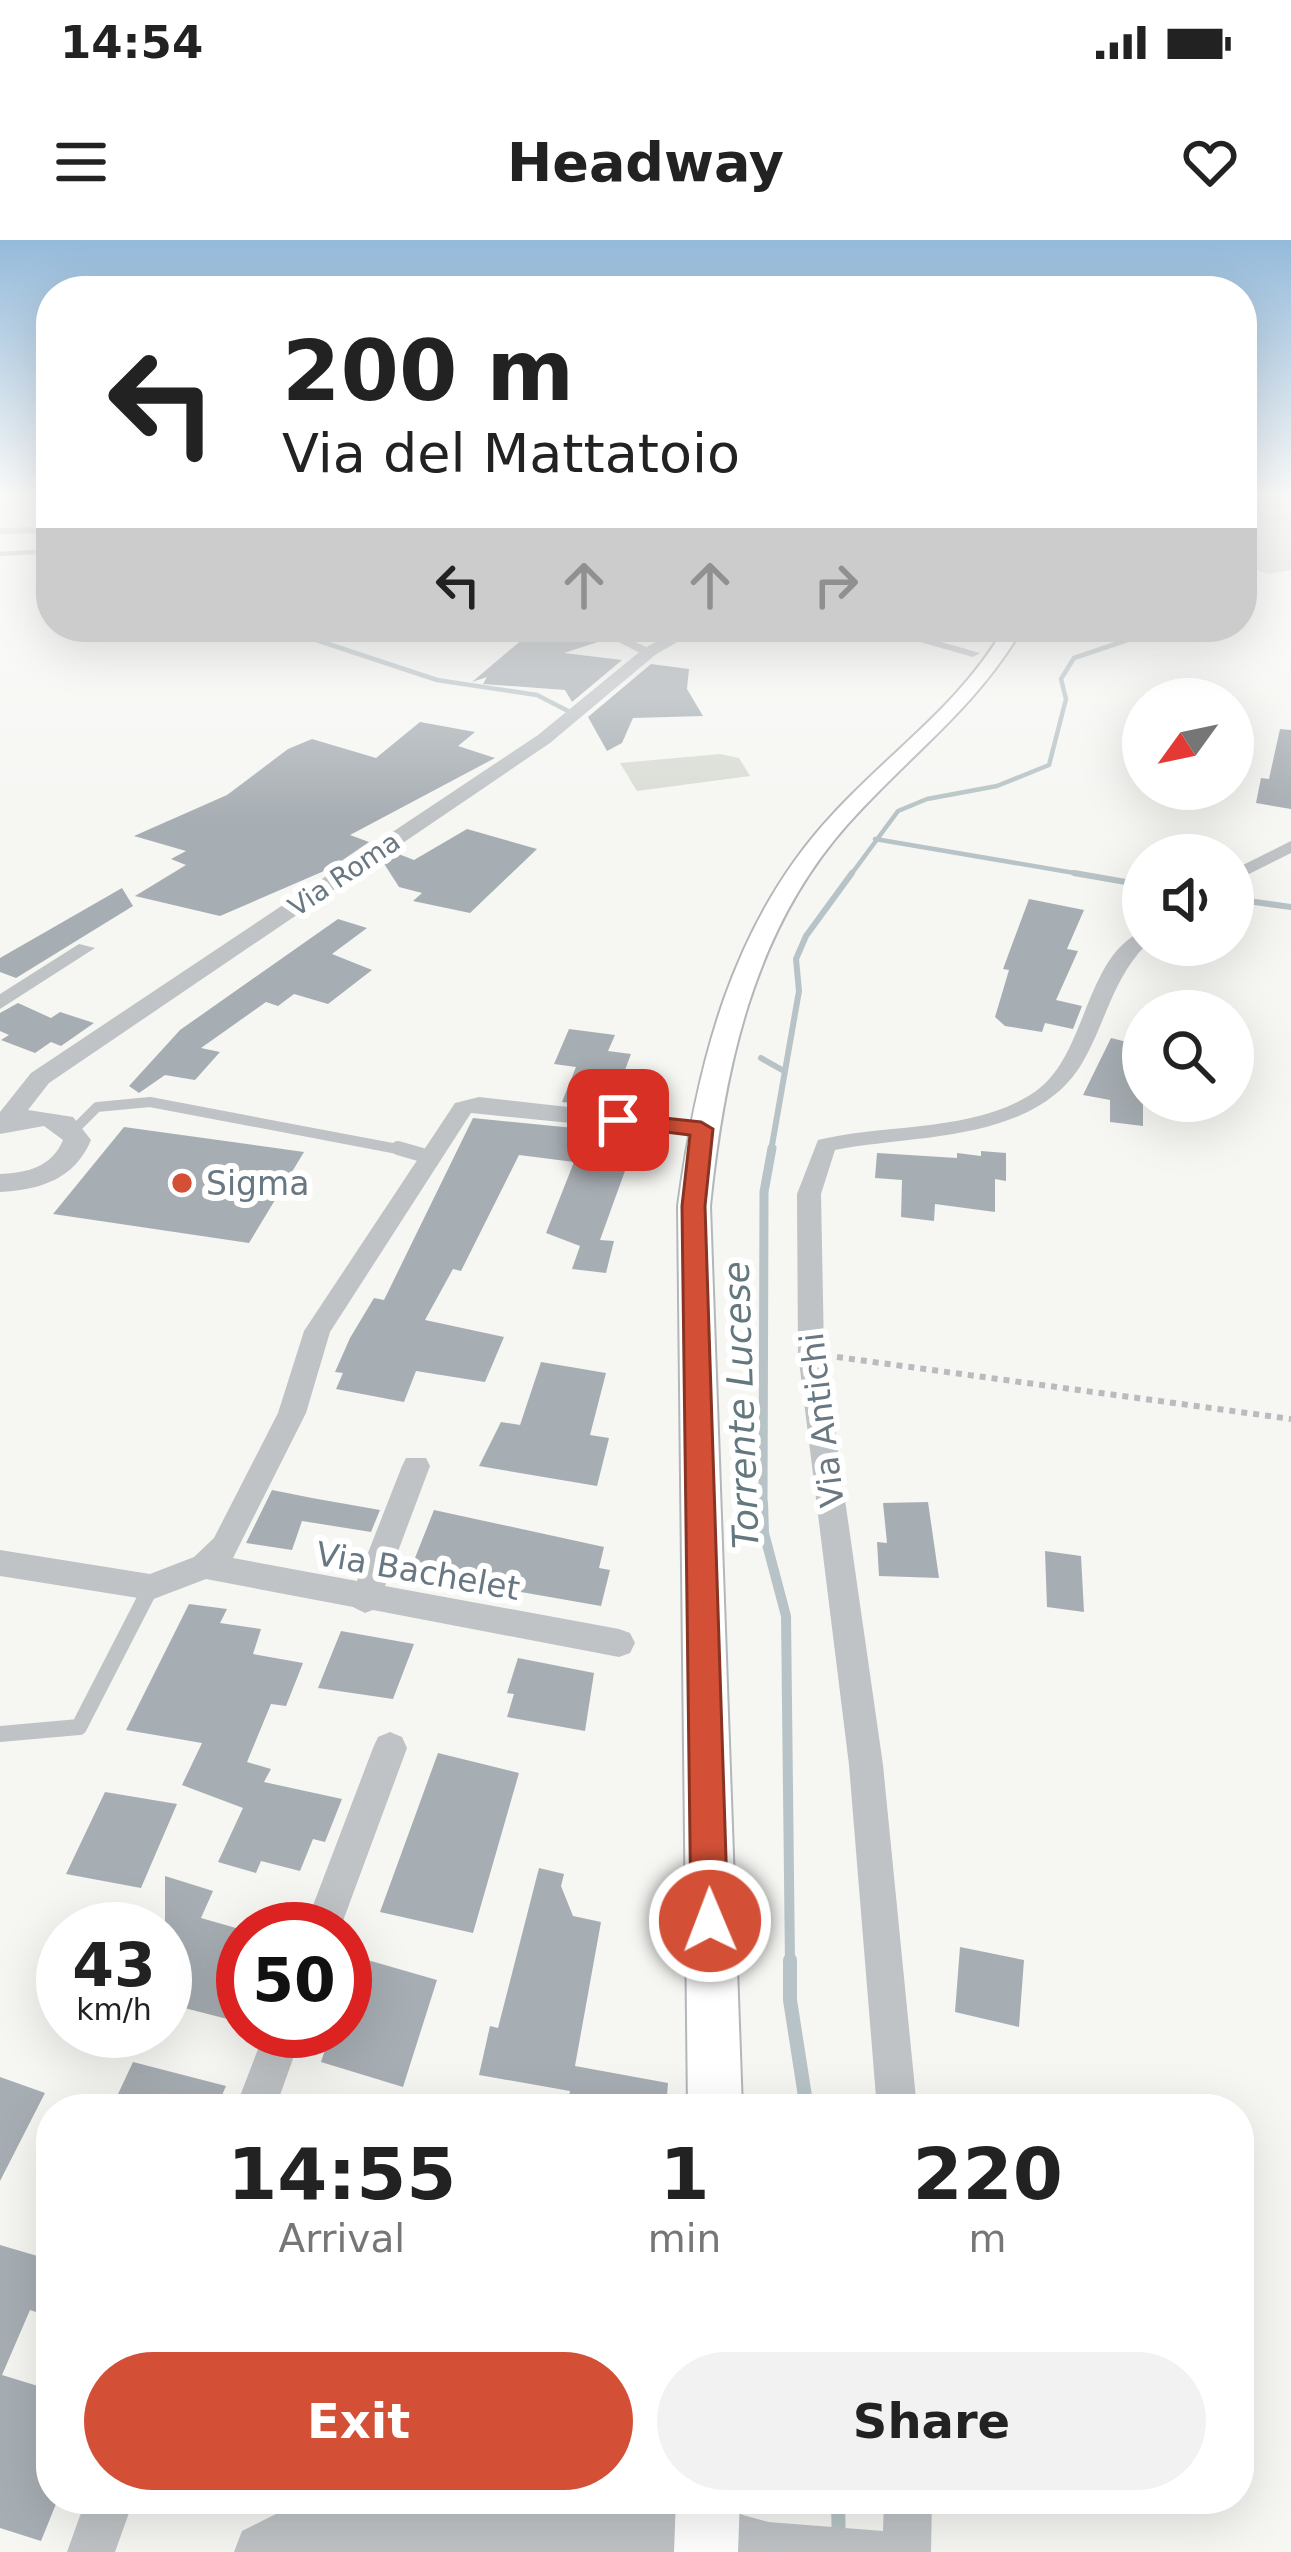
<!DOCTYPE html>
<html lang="en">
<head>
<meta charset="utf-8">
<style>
  body { margin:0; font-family:"DejaVu Sans",sans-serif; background:#f2f2f2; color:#222; height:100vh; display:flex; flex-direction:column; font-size:45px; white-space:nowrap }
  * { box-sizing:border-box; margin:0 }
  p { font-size:39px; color:#767676 }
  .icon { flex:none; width:66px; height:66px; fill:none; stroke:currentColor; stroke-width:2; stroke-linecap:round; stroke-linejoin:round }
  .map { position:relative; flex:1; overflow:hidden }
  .side { position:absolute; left:36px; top:1854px; width:1218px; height:420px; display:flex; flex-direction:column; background:#fff; border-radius:48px; box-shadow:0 12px 48px #0002 }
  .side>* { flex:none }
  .hud { position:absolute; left:36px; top:36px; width:1221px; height:366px; border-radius:48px; box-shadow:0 12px 48px #0002; background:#fff; color:#222; overflow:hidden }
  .needle { width:78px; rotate:237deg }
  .buttons { position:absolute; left:1122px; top:438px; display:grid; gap:24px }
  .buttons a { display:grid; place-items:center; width:132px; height:132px; border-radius:50%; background:#fff; box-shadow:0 12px 48px #0002; font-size:60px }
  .speed { position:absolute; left:36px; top:1662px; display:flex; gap:24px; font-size:60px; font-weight:700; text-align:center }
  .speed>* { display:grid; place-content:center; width:156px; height:156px; border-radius:50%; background:#fff; box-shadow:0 12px 48px #0002; line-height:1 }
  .speed small { font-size:30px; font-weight:400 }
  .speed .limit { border:18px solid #d22; background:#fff; color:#111 }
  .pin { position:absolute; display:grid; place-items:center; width:102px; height:102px; color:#fff; margin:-51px; border-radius:24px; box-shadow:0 6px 18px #0006 }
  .me { position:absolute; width:132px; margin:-66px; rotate:359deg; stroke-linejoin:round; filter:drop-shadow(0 0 9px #0008) }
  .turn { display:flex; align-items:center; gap:42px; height:252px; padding:0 48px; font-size:54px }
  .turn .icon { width:156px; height:156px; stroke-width:2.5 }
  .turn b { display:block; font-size:84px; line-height:102px }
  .lanes { display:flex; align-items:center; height:114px; padding:0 48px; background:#0003; justify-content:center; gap:60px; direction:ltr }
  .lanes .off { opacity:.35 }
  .eta { display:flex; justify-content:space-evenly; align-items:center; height:204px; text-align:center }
  .eta b { font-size:72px; font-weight:700; line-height:84px }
  .action { display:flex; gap:24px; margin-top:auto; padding:24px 48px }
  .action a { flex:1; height:138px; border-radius:72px; background:#d35036; color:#fff; font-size:48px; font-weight:700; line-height:138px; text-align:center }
  .action a+a { background:#f2f2f2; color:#222 }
  .status { display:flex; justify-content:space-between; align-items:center; height:84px; padding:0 60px; background:#fff; direction:ltr }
  .status svg { height:33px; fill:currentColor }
  header { display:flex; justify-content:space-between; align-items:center; height:156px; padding:0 48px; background:#fff; font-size:54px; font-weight:700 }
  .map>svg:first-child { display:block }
  .green { fill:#d8dcd4 }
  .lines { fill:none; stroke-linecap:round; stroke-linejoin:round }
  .stream-far4 { stroke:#b7c3c6; stroke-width:4.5 }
  .stream-far3 { stroke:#b7c3c6; stroke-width:6 }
  .stream-far2 { stroke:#b7c3c6; stroke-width:9 }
  .stream-far1 { stroke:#b7c3c6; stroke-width:10 }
  .stream { stroke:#b7c3c6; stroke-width:14 }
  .building { fill:#a7aeb3 }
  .secondary-casing { stroke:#b2b7ba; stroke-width:4 }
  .path-far1 { stroke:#b9bcbe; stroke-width:3; stroke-dasharray:3 3; stroke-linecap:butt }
  .path { stroke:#b9bcbe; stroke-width:6; stroke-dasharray:6 6; stroke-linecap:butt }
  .service-far2 { stroke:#bfc3c6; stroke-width:10 }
  .service-far1 { stroke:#bfc3c6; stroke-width:14 }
  .service { stroke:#bfc3c6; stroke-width:16 }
  .minor { fill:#bfc3c6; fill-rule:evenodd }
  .tertiary { fill:#bfc3c6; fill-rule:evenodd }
  .secondary { fill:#fff; fill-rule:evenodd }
  .route { fill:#d35036; stroke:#893423; stroke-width:3 }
  .poi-dot { fill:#d35036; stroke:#fff; stroke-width:4.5 }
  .labels { text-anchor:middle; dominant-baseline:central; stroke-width:12; stroke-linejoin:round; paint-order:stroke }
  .far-street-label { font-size:27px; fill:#687781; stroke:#fff }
  .poi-label { font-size:33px; fill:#687781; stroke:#fff; text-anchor:start }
  .street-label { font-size:33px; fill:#687781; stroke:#fff }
  .water-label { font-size:36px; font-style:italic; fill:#63787e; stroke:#fff }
</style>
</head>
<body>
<div class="status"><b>14:54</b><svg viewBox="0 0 49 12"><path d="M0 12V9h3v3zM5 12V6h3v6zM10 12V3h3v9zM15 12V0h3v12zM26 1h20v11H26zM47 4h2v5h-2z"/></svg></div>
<header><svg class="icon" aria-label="menu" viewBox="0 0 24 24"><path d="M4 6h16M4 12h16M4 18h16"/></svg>Headway<svg class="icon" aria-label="heart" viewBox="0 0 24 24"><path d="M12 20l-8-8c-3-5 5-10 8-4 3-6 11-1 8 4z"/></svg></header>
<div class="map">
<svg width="1291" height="2312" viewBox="0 0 1291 2312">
  <rect width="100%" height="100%" fill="#f6f6f3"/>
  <!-- green -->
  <path class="green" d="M1242 257H1291V330L1268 334 1242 325V289L1249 280 1242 276Z
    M720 514 739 518 750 536 637 551 620 523Z"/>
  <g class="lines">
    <!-- stream-far4 -->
    <path class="stream-far4" d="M0 314 51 311
      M277 387 437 440 537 455 568 471
      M875 599 1092 636
      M850 636 898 571 927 559 997 546 1049 525 1066 459 1061 439 1074 418 1166 387"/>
    <!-- stream-far3 -->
    <path class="stream-far3" d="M1074 633 1143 645
      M1233 659 1291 667
      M761 818 784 831
      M771 911 799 751 796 719 806 696 852 633"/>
    <!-- stream-far2 -->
    <path class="stream-far2" d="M763 1266 764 952 772 908"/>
    <!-- stream-far1 -->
    <path class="stream-far1" d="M763 1263 764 1293 786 1376 790 1723"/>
    <!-- stream -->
    <path class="stream" d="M790 1720V1760L807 1869
      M838 2259 839 2312"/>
  </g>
  <!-- building -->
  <path class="building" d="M537 387H585L604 400 564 413 622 420 572 462 565 450 483 444 487 437 472 442Z
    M651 424 689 429 687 449 703 476 633 478 622 503 607 511 588 477Z
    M420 482 475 492 458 506 495 518 350 595 369 602 331 628 220 676 135 656 186 625 171 619 186 611 134 596 227 555 288 509 312 499 376 518Z
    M1280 489 1291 490V569L1256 563 1261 538 1269 539Z
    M467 589 537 609 470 673 413 661 422 653 399 647 383 622 396 613 414 620Z
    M122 648 133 666 16 738 0 732V718Z
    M1029 659 1084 670 1067 709 1078 711 1056 760 1082 766 1073 789 1045 783 1042 792 1005 786 995 777 1009 730 1003 729Z
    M338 679 367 688 332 714 372 730 328 764 294 754 278 766 266 762 201 808 220 812 195 840 165 835 139 853 129 846 180 790Z
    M18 763 51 778 60 772 94 783 61 806 51 802 35 813 1 800 9 795 0 791V773Z
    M569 789 615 795 608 811 631 814 611 867 562 862 576 827 554 824Z
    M1111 798 1143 806V886L1110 882V860L1083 855Z
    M473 878 645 895 634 929 626 928 600 1000 614 1001 606 1033 572 1029 580 1006 546 993 574 922 519 915 461 1031 453 1029 425 1080 504 1097 485 1142 416 1131 404 1162 336 1149 343 1133 335 1132 350 1098 374 1058 384 1060Z
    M124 887 304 912 249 1003 53 974Z
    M981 911 1006 913V941L995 939V972L935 964 934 981 901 977 902 940 875 938 877 913 957 918V913L981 916Z
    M541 1122 606 1133 590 1195 609 1198 597 1246 479 1226 501 1182 520 1185Z
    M272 1250 312 1258 380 1270 371 1292 302 1281 292 1310 246 1303Z
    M928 1262 939 1338 879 1336 877 1302 887 1303 883 1263Z
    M434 1270 604 1307 599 1328 610 1330 601 1366 521 1352 523 1345 411 1328Z
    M1045 1311 1081 1316 1084 1372 1047 1367Z
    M189 1364 227 1369 220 1383 261 1389 253 1414 303 1423 286 1466 271 1464 247 1522 271 1529 264 1542 342 1559 325 1602 313 1599 300 1631 261 1621 256 1633 218 1622 243 1568 182 1545 202 1503 126 1490Z
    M341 1391 414 1404 393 1459 318 1448Z
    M518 1418 594 1433 585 1491 507 1477 514 1454 507 1453Z
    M438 1513 519 1533 473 1693 380 1672Z
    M105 1552 177 1564 141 1648 66 1634Z
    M539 1628 564 1634 561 1646 573 1676 601 1682 575 1826 668 1843 666 1869H567L570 1851 479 1835 490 1786 498 1788Z
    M165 1636 213 1651 201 1678 243 1690V1783L165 1763Z
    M960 1707 1024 1720 1019 1787 955 1772Z
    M357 1717 437 1740 403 1847 321 1822 331 1791H345V1751Z
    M133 1822 226 1846 216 1869H111Z
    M0 1837 45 1853 0 1941Z
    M0 2005 51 2020V2077L30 2070 2 2135 51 2150V2259H58L41 2301 0 2288Z"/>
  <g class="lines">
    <!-- secondary casing -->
    <g class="secondary-casing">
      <path id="secondary" d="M1005 387H1023C977 468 907 517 847 585 753 691 724 829 710 966L742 1869H688L678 966C697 824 732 682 833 574 892 510 961 464 1005 387Z
        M676 2259H740L738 2312H674Z"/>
    </g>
    <!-- path-far1 -->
    <path class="path-far1" d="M1242 275 1291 279"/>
    <!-- path -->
    <path class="path" d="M837 1117 1291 1179"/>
    <!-- service-far2 -->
    <path class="service-far2" d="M74 890 97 867 150 862 408 911"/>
    <!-- service-far1 -->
    <path class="service-far1" d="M398 908 429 917"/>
    <!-- service -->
    <path class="service" d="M0 1494 79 1487 151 1347"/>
    <!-- minor -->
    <path class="minor" d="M51 287V293L0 294V288Z
      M589 387H605L656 412 644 415Z
      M867 387H888L980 413 973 417Z
      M1291 601V613L1233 642V630Z
      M1143 691 1146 705C1114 737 1106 780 1085 818 1040 903 918 894 835 910L821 954 824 1113 883 1525 917 1869H877L849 1525 798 1113 797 954 818 900C886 883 976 893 1036 851 1087 815 1085 715 1143 691Z
      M79 704 95 708 0 769V754Z
      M479 857 701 882 712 889 701 896 471 873 330 1092 306 1173 233 1318 357 1341 402 1226 406 1218H426L430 1226 385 1346 619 1389 630 1393 635 1403 630 1413 619 1417 373 1370 365 1373 353 1367 206 1339 151 1360 0 1336V1310L150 1334 194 1317 214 1298 278 1173 304 1091 455 863Z
      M390 1492 402 1497 407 1508 340 1689H304L373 1508 378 1497Z
      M265 1791H303L275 1869H235Z
      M86 2259H134L115 2312H67Z
      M884 2259H932L931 2312H734L731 2305 738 2288 755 2281 883 2291Z"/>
    <!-- tertiary -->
    <path class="tertiary" d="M683 387H703L655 415 550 503 49 843 28 870 73 877 91 900C75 939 40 950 0 952V934C27 933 52 927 63 900L44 886 0 894V872L31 833 538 495 643 409Z
      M306 2259H684L776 2284 784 2305 782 2312H234L242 2291Z"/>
    <!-- secondary -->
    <use href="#secondary" class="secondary"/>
  </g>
  <!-- sky -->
  <linearGradient id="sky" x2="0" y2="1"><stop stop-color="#94bada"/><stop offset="0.44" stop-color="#fbfbfa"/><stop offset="1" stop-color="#fbfbfa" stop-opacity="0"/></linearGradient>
  <rect width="1291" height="580" fill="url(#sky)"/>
  <!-- route -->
  <path class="route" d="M618 873 701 882 713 889 705 966 728 1681 723 1694 710 1699 697 1694 691 1681 682 966 690 895 610 885 607 880Z"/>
  <!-- markers -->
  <circle class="poi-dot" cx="182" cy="943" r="12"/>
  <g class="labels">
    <!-- far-street labels -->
    <g class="far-street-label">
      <text transform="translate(344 634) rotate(-34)">Via Roma</text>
    </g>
    <!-- poi labels -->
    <g class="poi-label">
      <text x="206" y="943">Sigma</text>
    </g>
    <!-- street labels -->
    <g class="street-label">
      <text transform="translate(822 1180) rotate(-97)">Via Antichi</text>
      <text transform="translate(418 1331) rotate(10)">Via Bachelet</text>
    </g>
    <!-- water labels -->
    <g class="water-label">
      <text transform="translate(741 1165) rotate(-92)">Torrente Lucese</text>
    </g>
  </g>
</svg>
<div class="buttons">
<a><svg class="needle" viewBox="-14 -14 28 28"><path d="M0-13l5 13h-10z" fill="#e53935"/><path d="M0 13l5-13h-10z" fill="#767676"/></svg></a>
<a><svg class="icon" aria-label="sound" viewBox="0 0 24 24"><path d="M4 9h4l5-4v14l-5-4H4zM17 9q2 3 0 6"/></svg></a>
<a><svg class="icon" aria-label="search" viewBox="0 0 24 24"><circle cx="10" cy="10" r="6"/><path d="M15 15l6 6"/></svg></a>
</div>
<div class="speed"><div>43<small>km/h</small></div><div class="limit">50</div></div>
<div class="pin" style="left:618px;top:880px;background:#d93025"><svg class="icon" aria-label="arrive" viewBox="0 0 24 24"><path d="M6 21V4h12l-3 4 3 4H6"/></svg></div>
<svg class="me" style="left:710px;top:1681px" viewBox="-20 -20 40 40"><circle r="17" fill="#d35036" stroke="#fff" stroke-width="3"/><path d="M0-11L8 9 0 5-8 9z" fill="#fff"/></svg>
<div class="hud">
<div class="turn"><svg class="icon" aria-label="left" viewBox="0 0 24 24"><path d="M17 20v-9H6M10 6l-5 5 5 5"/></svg><div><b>200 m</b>Via del Mattatoio</div></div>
<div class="lanes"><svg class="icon" aria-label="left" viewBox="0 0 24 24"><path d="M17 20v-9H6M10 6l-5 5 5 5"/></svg><svg class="icon off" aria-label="ahead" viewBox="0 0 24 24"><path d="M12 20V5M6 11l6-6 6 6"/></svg><svg class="icon off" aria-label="ahead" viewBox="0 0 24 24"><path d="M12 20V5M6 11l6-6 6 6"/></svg><svg class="icon off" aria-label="right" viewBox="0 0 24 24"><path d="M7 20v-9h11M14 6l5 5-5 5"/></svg></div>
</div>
<section class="side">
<div class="eta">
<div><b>14:55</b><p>Arrival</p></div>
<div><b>1</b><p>min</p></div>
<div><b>220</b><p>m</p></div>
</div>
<div class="action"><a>Exit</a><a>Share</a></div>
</section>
</div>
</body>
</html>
